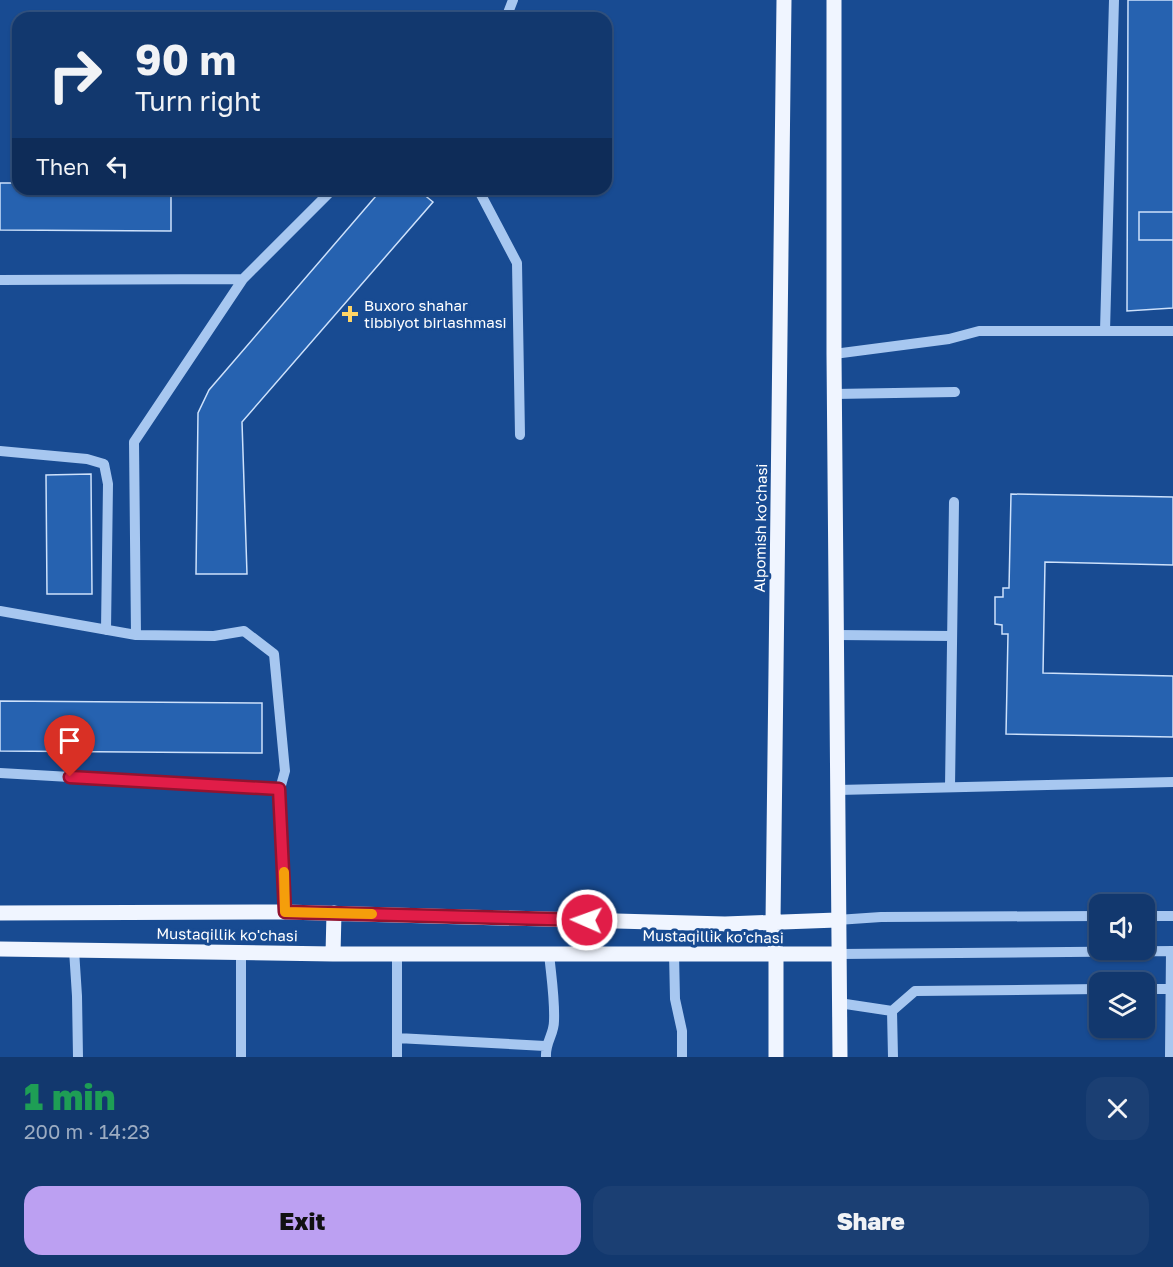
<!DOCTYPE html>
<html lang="en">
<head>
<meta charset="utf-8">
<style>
  body { margin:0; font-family:"Golos Text",sans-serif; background:#1b3f73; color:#f1f3f6; height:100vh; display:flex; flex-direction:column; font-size:22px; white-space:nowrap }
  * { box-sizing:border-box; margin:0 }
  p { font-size:20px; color:#9cacc2 }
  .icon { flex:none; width:33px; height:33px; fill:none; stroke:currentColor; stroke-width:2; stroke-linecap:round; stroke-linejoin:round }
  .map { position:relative; height:1057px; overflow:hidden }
  .panel { display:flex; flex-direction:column; background:#12386e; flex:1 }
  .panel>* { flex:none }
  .guide { position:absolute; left:12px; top:12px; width:600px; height:183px; border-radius:18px; box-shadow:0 2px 4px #0004,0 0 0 2px #315281; background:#12386e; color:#f1f3f6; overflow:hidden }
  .fabs { position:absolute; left:1089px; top:894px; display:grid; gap:12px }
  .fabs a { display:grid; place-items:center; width:66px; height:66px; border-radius:12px; background:#12386e; box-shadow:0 2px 4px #0004,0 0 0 2px #315281; font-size:30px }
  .pin { position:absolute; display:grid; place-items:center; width:51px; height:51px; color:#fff; margin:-62px -26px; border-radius:50% 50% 50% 0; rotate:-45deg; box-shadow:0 0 6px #0007 }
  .pin .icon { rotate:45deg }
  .me { position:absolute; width:66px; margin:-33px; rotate:272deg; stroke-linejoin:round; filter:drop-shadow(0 0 4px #0008) }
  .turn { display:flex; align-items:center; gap:21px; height:126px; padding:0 24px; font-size:27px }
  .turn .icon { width:78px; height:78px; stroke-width:2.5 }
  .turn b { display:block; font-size:42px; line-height:51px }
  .then { display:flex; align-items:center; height:57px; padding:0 24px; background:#0003; gap:12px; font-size:22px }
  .round { display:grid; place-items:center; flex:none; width:63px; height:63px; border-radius:18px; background:#1b3f73 }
  .head { display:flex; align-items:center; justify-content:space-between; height:102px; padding:0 24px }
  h1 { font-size:36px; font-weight:800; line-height:45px; color:#1e9e55 }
  .action { display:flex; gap:12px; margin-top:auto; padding:12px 24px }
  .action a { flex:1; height:69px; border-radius:18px; background:#bca0f2; color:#111; font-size:24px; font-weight:800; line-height:69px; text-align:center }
  .action a+a { background:#1b3f73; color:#f1f3f6 }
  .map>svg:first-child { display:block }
  .building { fill:#2662b0; stroke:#cde1fb; stroke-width:1.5 }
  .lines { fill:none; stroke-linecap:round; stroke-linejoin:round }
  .minor { stroke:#a7c7f0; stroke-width:10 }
  .major { stroke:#f0f5ff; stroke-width:15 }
  .route-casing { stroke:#92132f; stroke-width:15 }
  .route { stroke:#e11d48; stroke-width:10 }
  .slow { stroke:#f59e0b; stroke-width:10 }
  .poi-dot { fill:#ffd566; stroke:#184b92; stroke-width:2 }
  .labels { text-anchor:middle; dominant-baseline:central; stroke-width:6; stroke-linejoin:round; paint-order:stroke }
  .poi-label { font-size:15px; fill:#fff; stroke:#184b92; text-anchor:start }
  .street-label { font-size:15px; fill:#fff; stroke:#184b92 }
</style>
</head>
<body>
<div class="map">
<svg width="1173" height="1057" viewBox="0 0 1173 1057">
  <rect width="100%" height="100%" fill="#184b92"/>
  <!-- building -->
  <path class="building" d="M1128 0H1173V308L1127 311Z
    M0 183H18V189H171V231L0 230Z
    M382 189H417L433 202 242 422 247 574H196L198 413 209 390Z
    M1139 212H1173V240H1139Z
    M91 474 92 594H47L46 475Z
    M1011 494 1173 497V565L1045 562 1043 673 1173 676V737L1006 734 1008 634H1002V625L995 624V597H1003V588H1009Z
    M0 701 262 703V753L0 751Z"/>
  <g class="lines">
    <!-- minor -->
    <path class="minor" d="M506 18 513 0
      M478 189 517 263 520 435
      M243 279 333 189
      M0 280 243 279 134 442 136 635
      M1105 331 1114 0
      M834 354 949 339 979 331H1173
      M834 394 955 392
      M0 451 87 459 104 464 108 484 106 630
      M0 611 136 635 214 636 244 631 274 654 285 771 280 789 285 912
      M837 635 952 636
      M0 773 280 789
      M950 787 954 502
      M838 790 1173 782
      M1144 916H1173
      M837 920 881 917 1100 916
      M74 950 77 996 78 1057
      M241 952V1057
      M674 953 675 999 682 1031V1057
      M839 954 1173 951
      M1144 989H1173
      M839 1003 892 1011
      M397 1038 545 1046
      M397 1057V954
      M546 1057C545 1042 554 1035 554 1021 555 999 551 975 549 953
      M893 1057 892 1011 915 991 1100 989
      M1170 1057 1171 951"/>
    <!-- major -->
    <path class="major" d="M834 0V354L840 1057
      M0 913 285 912 725 924 837 920
      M0 949 333 954H839
      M333 954 334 913
      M776 1057V955L773 922 784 0"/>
  </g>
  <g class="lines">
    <!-- route casing -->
    <g class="route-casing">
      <path id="route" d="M70 777 279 789 285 912 587 920"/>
    </g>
    <!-- route -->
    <use href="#route" class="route"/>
    <!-- slow -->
    <path class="slow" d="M284 872 285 912 372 914"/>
  </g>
  <!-- markers -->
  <path class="poi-dot" d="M347 305h6v6h6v6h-6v6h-6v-6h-6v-6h6z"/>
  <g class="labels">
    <!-- poi labels -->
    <g class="poi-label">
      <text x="364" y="305">Buxoro shahar<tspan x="364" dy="17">tibbiyot birlashmasi</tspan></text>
    </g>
    <!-- street labels -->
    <g class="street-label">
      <text transform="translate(760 528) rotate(-89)">Alpomish ko'chasi</text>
      <text transform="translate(227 934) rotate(1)">Mustaqillik ko'chasi</text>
      <text transform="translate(713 936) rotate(1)">Mustaqillik ko'chasi</text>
    </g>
  </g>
</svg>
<div class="fabs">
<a><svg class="icon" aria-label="sound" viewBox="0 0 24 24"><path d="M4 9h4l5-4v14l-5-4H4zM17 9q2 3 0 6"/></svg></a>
<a><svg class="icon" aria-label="layers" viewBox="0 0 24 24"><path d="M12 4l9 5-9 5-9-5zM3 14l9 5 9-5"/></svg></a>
</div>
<div class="pin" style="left:70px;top:777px;background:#d93025"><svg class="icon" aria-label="arrive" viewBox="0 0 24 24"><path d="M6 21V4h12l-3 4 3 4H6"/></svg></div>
<svg class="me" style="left:587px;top:920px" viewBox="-20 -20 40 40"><circle r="17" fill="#e11d48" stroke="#fff" stroke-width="3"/><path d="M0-11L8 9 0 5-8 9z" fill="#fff"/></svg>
<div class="guide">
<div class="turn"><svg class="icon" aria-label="right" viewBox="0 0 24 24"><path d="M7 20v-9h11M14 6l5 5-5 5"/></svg><div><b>90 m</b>Turn right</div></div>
<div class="then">Then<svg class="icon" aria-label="left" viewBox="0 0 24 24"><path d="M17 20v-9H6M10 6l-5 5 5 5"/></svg></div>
</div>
</div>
<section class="panel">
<div class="head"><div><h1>1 min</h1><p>200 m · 14:23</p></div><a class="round"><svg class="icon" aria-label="close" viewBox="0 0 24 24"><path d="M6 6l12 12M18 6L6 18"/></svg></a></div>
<div class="action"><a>Exit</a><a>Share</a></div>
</section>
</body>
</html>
